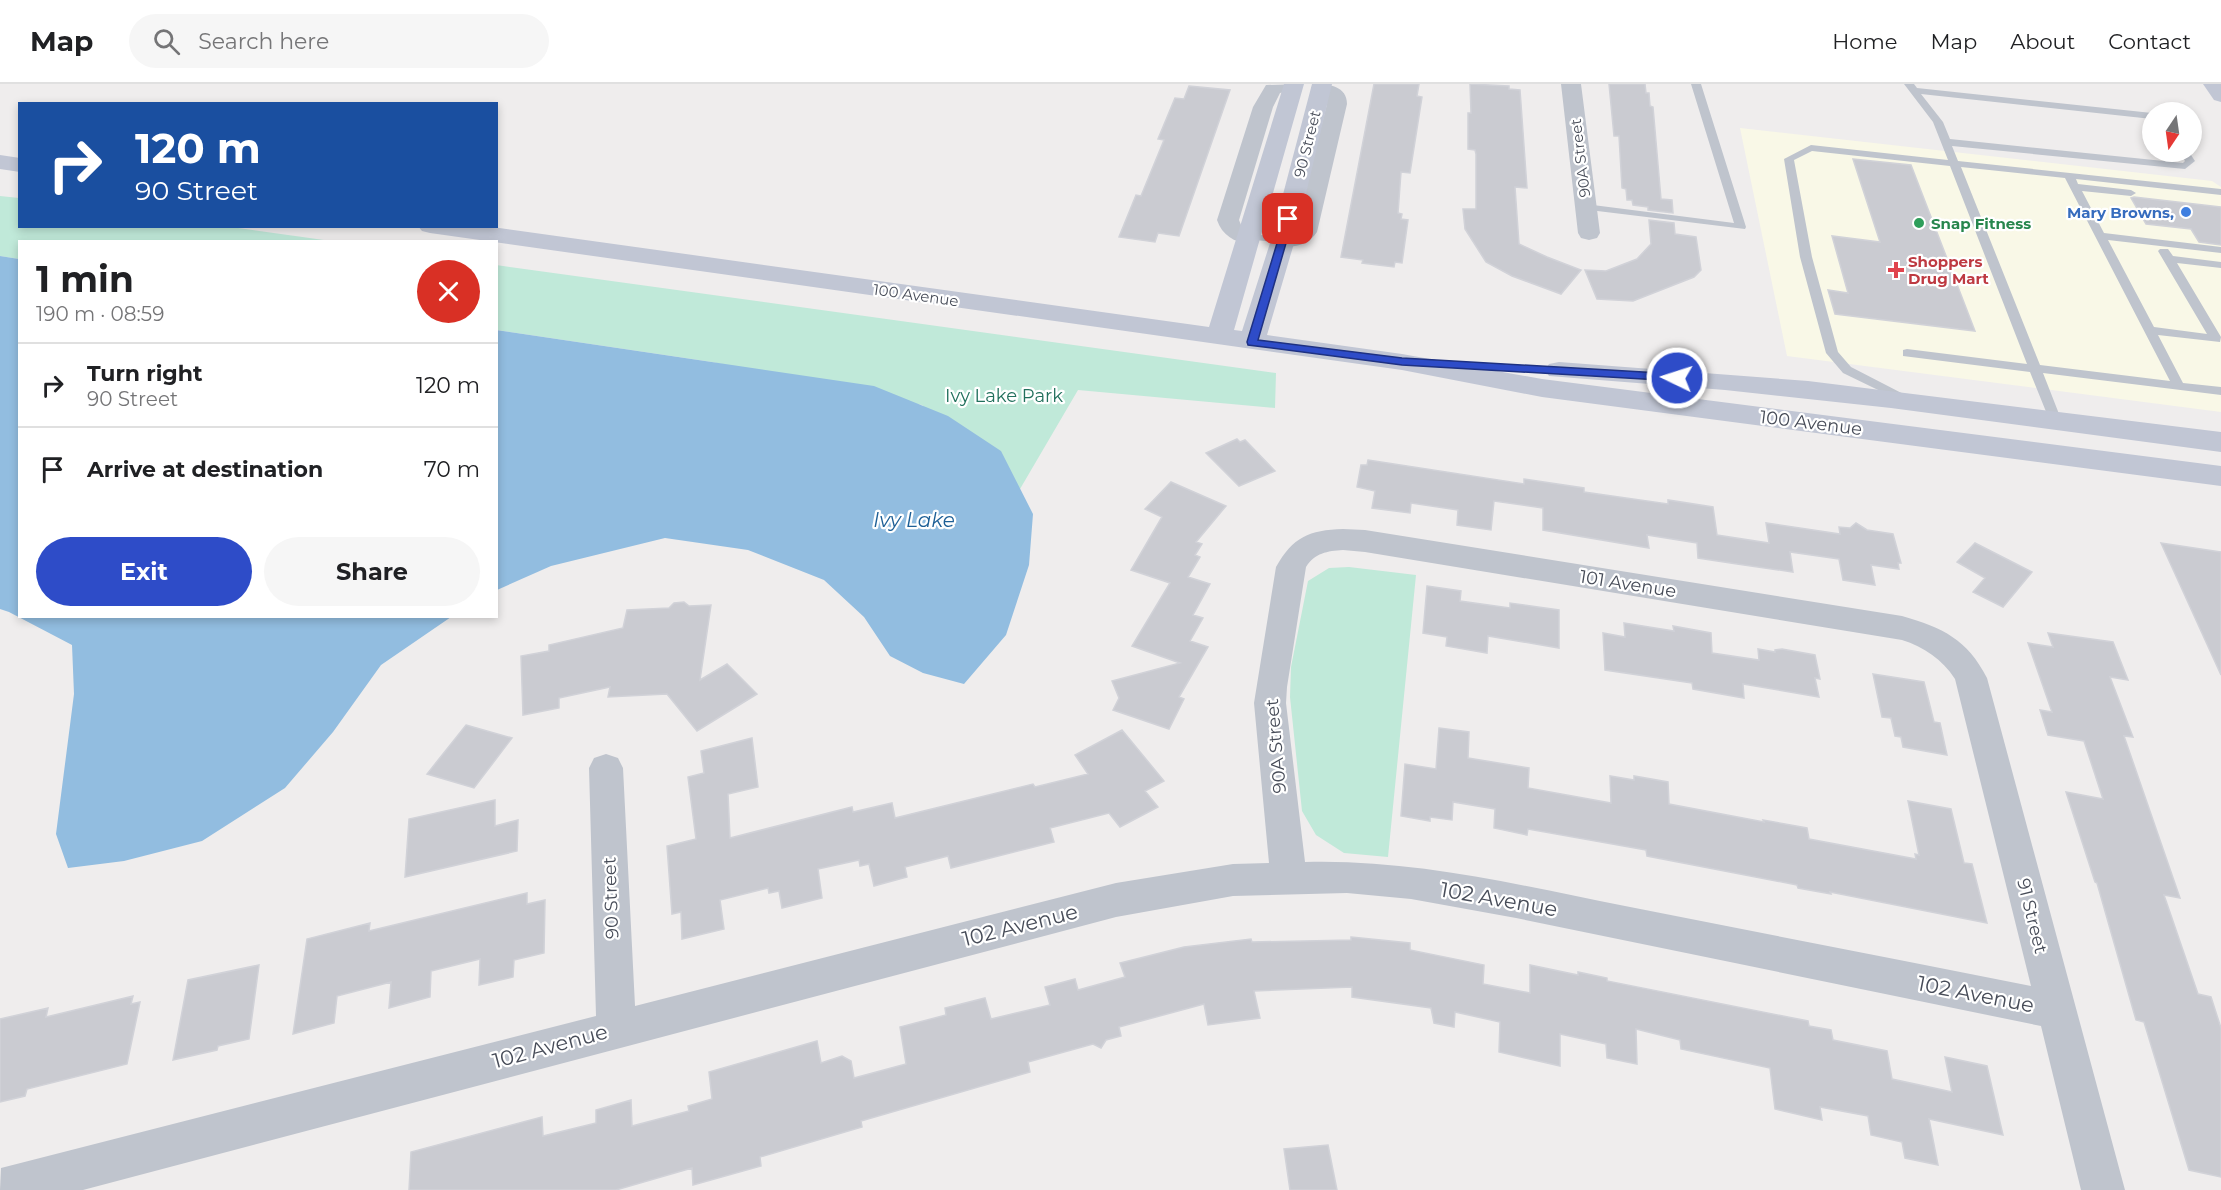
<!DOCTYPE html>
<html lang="en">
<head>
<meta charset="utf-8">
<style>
  body { margin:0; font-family:Montserrat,sans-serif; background:#f6f6f6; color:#202124; height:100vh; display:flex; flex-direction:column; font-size:22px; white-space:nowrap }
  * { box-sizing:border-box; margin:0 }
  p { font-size:20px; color:#757577 }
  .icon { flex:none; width:33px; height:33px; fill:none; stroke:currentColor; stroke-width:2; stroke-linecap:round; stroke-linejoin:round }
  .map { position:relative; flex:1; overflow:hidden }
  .panel { position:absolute; left:18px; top:156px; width:480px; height:378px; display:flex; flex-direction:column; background:#fff; border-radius:0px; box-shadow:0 3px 9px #0003 }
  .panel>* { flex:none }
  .hud { position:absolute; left:18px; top:18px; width:480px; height:126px; border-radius:0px; box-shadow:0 3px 9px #0003; background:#1a4fa0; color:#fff; overflow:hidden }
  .needle { width:39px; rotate:193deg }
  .buttons { position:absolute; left:2142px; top:18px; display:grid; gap:12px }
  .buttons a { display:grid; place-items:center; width:60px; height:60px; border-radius:50%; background:#fff; box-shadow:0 3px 9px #0003; font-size:30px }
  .pin { position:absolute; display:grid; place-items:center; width:51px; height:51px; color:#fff; margin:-26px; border-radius:12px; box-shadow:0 3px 9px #0006 }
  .me { position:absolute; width:66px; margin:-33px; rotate:274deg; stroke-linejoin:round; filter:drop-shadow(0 0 4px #0008) }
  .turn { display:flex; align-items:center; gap:21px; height:126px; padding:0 18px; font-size:27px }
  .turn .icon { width:78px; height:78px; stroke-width:2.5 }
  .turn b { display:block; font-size:42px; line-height:51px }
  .round { display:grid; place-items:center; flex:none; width:63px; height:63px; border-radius:32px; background:#f6f6f6 }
  .head { display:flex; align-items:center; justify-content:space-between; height:102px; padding:0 18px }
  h1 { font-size:36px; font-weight:700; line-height:45px }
  .action { display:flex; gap:12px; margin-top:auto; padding:12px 18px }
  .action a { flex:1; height:69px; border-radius:36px; background:#2e4cc8; color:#fff; font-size:24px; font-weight:700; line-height:69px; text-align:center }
  .action a+a { background:#f6f6f6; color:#202124 }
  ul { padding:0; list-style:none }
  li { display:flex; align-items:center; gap:18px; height:84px; padding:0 18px; border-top:2px solid #e0e0e0 }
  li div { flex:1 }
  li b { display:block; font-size:22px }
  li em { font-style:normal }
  header { display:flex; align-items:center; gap:36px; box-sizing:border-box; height:84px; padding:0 30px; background:#fff; border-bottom:2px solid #e0e0e0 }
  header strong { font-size:28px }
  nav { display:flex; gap:33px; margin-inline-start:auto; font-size:21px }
  .search { width:420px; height:54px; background:#f6f6f6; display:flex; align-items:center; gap:15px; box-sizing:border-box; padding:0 21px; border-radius:33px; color:#757577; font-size:22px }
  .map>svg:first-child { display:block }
  .commercial { fill:#f9f8e7 }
  .green { fill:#c0e9d9 }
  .water { fill:#92bde0 }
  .building { fill:#cacbd1; stroke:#d1d2d8; stroke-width:1.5 }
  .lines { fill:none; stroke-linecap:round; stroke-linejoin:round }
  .lane { fill:#bfc4cd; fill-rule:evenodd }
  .street { fill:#bfc4cd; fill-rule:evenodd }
  .secondary { fill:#c1c6d4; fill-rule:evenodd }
  .route { fill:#2e4cc8; stroke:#1e3182; stroke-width:1.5 }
  .shop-dot { fill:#3f7fe0; stroke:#fff; stroke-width:2 }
  .leisure-dot { fill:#2e9e5b; stroke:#fff; stroke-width:2 }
  .health-dot { fill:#e0444e; stroke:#fff; stroke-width:2 }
  .labels { text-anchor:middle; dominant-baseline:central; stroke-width:4.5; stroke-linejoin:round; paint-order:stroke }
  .far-street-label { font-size:15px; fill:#474c58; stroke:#fff }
  .far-shop-label { font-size:15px; font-weight:bold; fill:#366cbe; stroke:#fff; text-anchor:end }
  .far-leisure-label { font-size:15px; font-weight:bold; fill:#27864d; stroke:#fff; text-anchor:start }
  .far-health-label { font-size:15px; font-weight:bold; fill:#be3a42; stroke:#fff; text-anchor:start }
  .park-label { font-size:18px; fill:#21705c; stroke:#fff }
  .street-label { font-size:18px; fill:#474c58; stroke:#fff }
  .water-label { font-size:20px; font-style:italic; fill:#1d5f96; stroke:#fff }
  .near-street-label { font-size:21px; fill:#474c58; stroke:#fff }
</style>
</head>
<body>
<header>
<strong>Map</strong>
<div class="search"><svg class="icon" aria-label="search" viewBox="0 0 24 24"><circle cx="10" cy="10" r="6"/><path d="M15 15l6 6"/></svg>Search here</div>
<nav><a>Home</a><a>Map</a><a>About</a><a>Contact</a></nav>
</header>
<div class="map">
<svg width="2221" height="1106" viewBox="0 0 2221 1106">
  <rect width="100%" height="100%" fill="#efeded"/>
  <!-- commercial -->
  <path class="commercial" d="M1740 44 2212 97 2221 103V328L1787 272Z"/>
  <!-- green -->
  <path class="green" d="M0 112 19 114 20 142H224L331 157 20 158 19 175 0 172Z
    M496 181 1276 289 1275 324 1078 306 1020 405 922 321 712 278 497 246Z
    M1349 483 1416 491 1388 773 1344 769 1316 751 1302 727 1290 613 1291 583 1308 497 1329 484Z"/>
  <!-- water -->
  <path class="water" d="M0 172 19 175 20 532 451 533 381 581 333 648 285 704 202 757 124 777 68 784 56 750 74 610 72 561 9 528 0 525Z
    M496 246 874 302 948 332 1001 367 1033 430 1029 481 1006 551 964 600 923 589 890 572 864 533 824 496 748 466 665 454 551 482 497 506Z"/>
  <!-- building -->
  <path class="building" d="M1374 0H1419L1417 12 1422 13 1410 89 1401 88 1398 129 1402 130 1401 135 1408 136 1402 179 1395 178 1394 183 1362 179 1363 176 1341 173Z
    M1470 0 1509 2V5L1520 6 1527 104 1515 103 1519 160 1547 173 1581 186 1561 210 1512 192 1486 178 1465 145 1463 125H1476V70L1475 66 1468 65V29H1471Z
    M1609 0H1645L1646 9H1649L1650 22 1653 23 1661 115 1672 116 1673 129 1648 126V123L1633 121 1632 116H1627L1626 105 1622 104 1619 52H1614Z
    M1189 2 1230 6 1179 152 1158 149 1155 158 1119 153 1136 111 1141 112 1164 56 1158 55 1175 14 1184 15Z
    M1853 75 1911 81 1975 247 1835 230 1828 206 1848 209 1832 152 1880 158Z
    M2134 113 2221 123V161L2199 158 2191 145 2146 140 2131 114Z
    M1649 136 1674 139 1675 150 1696 153 1701 186 1694 193 1633 217 1597 215 1585 186 1606 187 1637 175 1651 160Z
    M1237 355 1240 358 1245 356 1275 387 1239 402 1206 369Z
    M1368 376 1524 400V395L1584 404V408L1668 420V416L1713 423 1717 451 1769 459 1766 439 1840 450 1839 443 1850 444 1856 439 1867 446 1893 450 1901 479H1898L1899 485 1871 481 1875 501 1843 496 1839 475 1790 468 1793 488 1737 480 1698 474 1697 459 1647 451 1649 464 1543 446V424L1494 417 1491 446 1457 441 1458 426 1411 419 1410 429 1372 424 1375 407 1357 403 1361 381H1367Z
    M1171 398 1226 422 1196 458 1202 460 1195 471 1200 473 1188 493 1210 500 1193 531 1203 534 1190 557 1208 563 1179 613 1184 615 1169 645 1113 626 1119 614 1112 597 1180 579 1132 562 1170 499 1131 486 1162 433 1145 425Z
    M1975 459 2032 488 2003 523 1973 508 1985 494 1957 478Z
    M2161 459 2221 468V591Z
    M1427 502 1461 507 1460 517 1510 524V519L1559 526V564L1488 552 1487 569 1446 562 1447 553 1423 549Z
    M684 518 689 522 711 521 700 596 727 580 757 610 697 647 667 610 608 613 610 603 559 614V624L523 631 521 572 549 567V561L623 544 627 526 669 524 674 519Z
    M1624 539 1674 547 1673 542 1711 549 1712 569 1759 576 1758 565 1775 568V566L1782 565 1815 571 1820 595 1815 594 1819 613 1743 600 1744 614 1693 605 1692 599 1605 586 1603 549 1625 553Z
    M2048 549 2113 558 2128 596 2110 593 2133 653 2124 652 2180 814 2164 811 2198 910 2211 913 2221 944V1093L2189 1086 2144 938 2136 936 2097 799 2095 798 2066 708 2103 715 2084 657 2048 651 2040 626 2052 628 2028 559 2053 563Z
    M1873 590 1924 598 1934 638 1940 639 1947 671 1903 663 1901 653 1895 652 1891 634 1882 633Z
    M466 641 512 654 474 704 427 690Z
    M1439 644 1469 648 1468 674 1529 684 1528 704 1611 719 1610 692 1634 696V692L1668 698 1669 720 1764 738 1763 736 1807 744 1809 755 1916 775 1915 770 1919 771 1908 717 1951 725 1964 779 1972 780 1987 839 1830 808 1831 810 1798 804 1797 801 1647 772 1646 766 1528 745 1527 751 1494 744 1495 725 1453 718 1452 736 1430 733V737L1401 732 1405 680 1436 685Z
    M1122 646 1164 697 1145 707 1158 723 1120 743 1109 729 1050 744 1054 758 951 784 948 772 905 783 907 793 874 802 869 780 860 782 859 776 818 785 822 814 782 824 779 807 769 809 768 804 720 816 724 845 682 855 681 828 672 830 667 762 696 755 688 693 704 689 701 667 752 654 758 703 728 710 730 754 852 723 853 728 892 719 895 734 1033 700 1035 703 1088 690 1075 671Z
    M495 716V742L518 736 517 767 405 793 409 735Z
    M527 809V820L545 816 544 869 514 876 513 893 479 901 480 875 431 887 430 913 389 924 391 898 337 912 334 939 293 950 307 855 370 839 369 847Z
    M1351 853 1410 859V866L1484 881 1483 900 1530 909V881L1578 891V888L1607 894V897L1808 937 1809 942 1831 946 1833 956 1887 967 1892 995 1952 1008 1945 973 1987 982 2003 1051 1929 1035 1938 1081 1905 1074 1902 1058 1871 1051 1868 1032 1820 1023 1822 1036 1775 1025 1770 984 1681 965 1680 956 1636 945 1637 980 1607 974 1606 960 1560 950V982L1499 968 1500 938 1455 928 1454 943 1434 939 1431 924 1352 913V903L1254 907 1260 934 1208 941 1204 920 1119 943 1121 952 1106 956 1101 964 1093 960 1028 978 1030 988 861 1037 862 1043 760 1073 761 1082 693 1101 692 1084 616 1106H409L411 1068 542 1033 543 1052 596 1039V1026L631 1016 632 1042 689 1027 688 1022 712 1015 709 988 817 957 821 979 842 972 851 977 854 994 906 980 900 943 946 931 945 924 985 914 991 935 1050 921 1045 903 1075 895 1078 906 1125 893 1120 879 1184 863 1251 855 1252 858 1351 856Z
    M259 881 249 955 218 962 217 966 173 976 188 896Z
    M133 912 131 920 140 918 127 980 27 1005 25 1012 0 1018V935L48 924 46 933Z
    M1328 1061 1337 1106H1290L1284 1065Z"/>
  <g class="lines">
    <!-- lane -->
    <path class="lane" d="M1691 0H1701L1746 143 1745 145 1581 125 1580 123 1585 120 1734 139Z
      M1904 0H1914L1917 4 2152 29V35L1921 10 1943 38 1950 55 2183 79 2185 77 2179 68H2189L2195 77 2185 85 1952 62 1958 77 2221 105V111L2076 95 2078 100 2131 106 2136 109 2131 112 2082 107 2104 149 2221 163V169L2108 156 2154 243 2207 250 2158 167 2160 165H2168L2173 172 2221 178V184L2177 179 2221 253 2220 258 2158 251 2183 299 2221 303V311L2043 289 2061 335 2055 339 2049 335 2030 288 1903 272V266L1907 265 2027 280 1950 82 1812 67 1794 76 1812 173 1838 268 1851 283 1915 316 1913 319H1905L1843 289 1826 269 1800 173 1784 75 1811 61 1948 76 1933 38ZM1961 83 2065 94 2170 297 2040 281Z
      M1250 150 1283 153 1288 156 1283 159 1246 155V151Z"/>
    <!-- street -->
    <path class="street" d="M1302 0 1300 5 1280 9 1273 23 1239 136 1241 141 1258 148 1261 153 1258 158C1240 162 1223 154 1217 136L1253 23 1266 1Z
      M1314 0C1329 0 1347 2 1347 20L1317 148C1308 162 1291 165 1275 161L1271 156 1275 151 1295 145 1327 20V15L1314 8 1311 4Z
      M1561 0H1581L1600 149 1597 154 1589 156 1581 154 1578 149Z
      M1343 445 1365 446 1902 532C1943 544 1967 555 1987 594L2125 1106H2081L2041 942 1516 834 1411 815 1347 809 1233 812 1116 833 83 1106H0L1 1084 596 932 589 684 594 674 606 670 618 674 623 684 635 922 1116 799 1233 780 1269 779 1254 619 1276 483C1293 453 1309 446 1343 445ZM1343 466 1365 468 1902 556C1924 563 1942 575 1955 595L2031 902C1896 875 1760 849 1625 822 1520 801 1413 775 1305 778L1286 619 1287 603 1306 483C1315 469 1327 467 1343 466Z"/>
    <!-- secondary -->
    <path class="secondary" d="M1284 0H1304L1234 246 1242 247 1271 156 1312 0H1332L1295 156 1267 251 1402 270 1542 295 2221 382V402L1542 313 1402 286 430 149 422 147 418 142H485L1209 243Z
      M2203 0H2221V18L2214 16Z
      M0 71 20 74V88L0 85Z
      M1559 278 1808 297 2221 348V368L1891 324 1725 306 1549 292 1545 286 1549 280Z"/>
  </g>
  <!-- route -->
  <path class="route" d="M1285 133 1293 135 1258 256 1402 274 1677 290 1683 294 1677 297 1402 281 1248 261 1247 258Z"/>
  <!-- markers -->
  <circle class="shop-dot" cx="2186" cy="128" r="6"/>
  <circle class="leisure-dot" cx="1919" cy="139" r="6"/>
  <path class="health-dot" d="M1893 177h6v6h6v6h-6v6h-6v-6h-6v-6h6z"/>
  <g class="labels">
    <!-- far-street labels -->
    <g class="far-street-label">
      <text transform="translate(1307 60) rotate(-76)">90 Street</text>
      <text transform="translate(1580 74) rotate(-97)">90A Street</text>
      <text transform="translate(916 211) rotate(8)">100 Avenue</text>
    </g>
    <!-- far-shop labels -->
    <g class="far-shop-label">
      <text x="2174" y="128">Mary Browns,</text>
    </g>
    <!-- far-leisure labels -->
    <g class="far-leisure-label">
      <text x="1931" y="139">Snap Fitness</text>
    </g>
    <!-- far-health labels -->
    <g class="far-health-label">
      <text x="1908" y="177">Shoppers<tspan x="1908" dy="17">Drug Mart</tspan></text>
    </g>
    <!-- park labels -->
    <g class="park-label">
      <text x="1004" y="312">Ivy Lake Park</text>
    </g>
    <!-- street labels -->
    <g class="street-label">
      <text transform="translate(1811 339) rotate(7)">100 Avenue</text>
      <text transform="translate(1628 500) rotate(9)">101 Avenue</text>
      <text transform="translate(1276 662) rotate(-95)">90A Street</text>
      <text transform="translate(611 814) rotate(-92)">90 Street</text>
      <text transform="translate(2032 832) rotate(76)">91 Street</text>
    </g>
    <!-- water labels -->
    <g class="water-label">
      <text x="914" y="436">Ivy Lake</text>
    </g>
    <!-- near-street labels -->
    <g class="near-street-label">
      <text transform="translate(1499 815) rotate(10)">102 Avenue</text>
      <text transform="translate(1020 841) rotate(-14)">102 Avenue</text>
      <text transform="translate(1976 910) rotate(11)">102 Avenue</text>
      <text transform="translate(550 962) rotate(-15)">102 Avenue</text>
    </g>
  </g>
</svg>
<div class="buttons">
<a><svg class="needle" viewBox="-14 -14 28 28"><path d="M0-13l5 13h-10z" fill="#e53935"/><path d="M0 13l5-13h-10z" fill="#757577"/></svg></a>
</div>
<div class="pin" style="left:1288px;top:135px;background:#d93025"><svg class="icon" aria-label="arrive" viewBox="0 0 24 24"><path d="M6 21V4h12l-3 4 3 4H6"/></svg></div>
<svg class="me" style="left:1677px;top:294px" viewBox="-20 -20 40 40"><circle r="17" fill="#2e4cc8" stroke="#fff" stroke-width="3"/><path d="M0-11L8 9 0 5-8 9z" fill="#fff"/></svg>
<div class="hud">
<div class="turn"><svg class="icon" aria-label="right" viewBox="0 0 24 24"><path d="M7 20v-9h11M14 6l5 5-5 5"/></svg><div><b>120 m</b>90 Street</div></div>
</div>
<section class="panel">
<div class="head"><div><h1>1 min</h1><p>190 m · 08:59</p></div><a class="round" style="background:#d93025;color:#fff"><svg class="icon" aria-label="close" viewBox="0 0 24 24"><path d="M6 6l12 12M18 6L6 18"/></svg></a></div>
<ul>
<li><svg class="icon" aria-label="right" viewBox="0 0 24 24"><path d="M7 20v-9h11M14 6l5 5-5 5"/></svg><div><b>Turn right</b><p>90 Street</p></div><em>120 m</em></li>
<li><svg class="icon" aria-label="arrive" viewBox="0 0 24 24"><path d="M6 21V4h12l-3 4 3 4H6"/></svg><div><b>Arrive at destination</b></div><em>70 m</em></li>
</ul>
<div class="action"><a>Exit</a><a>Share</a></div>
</section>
</div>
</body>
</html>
